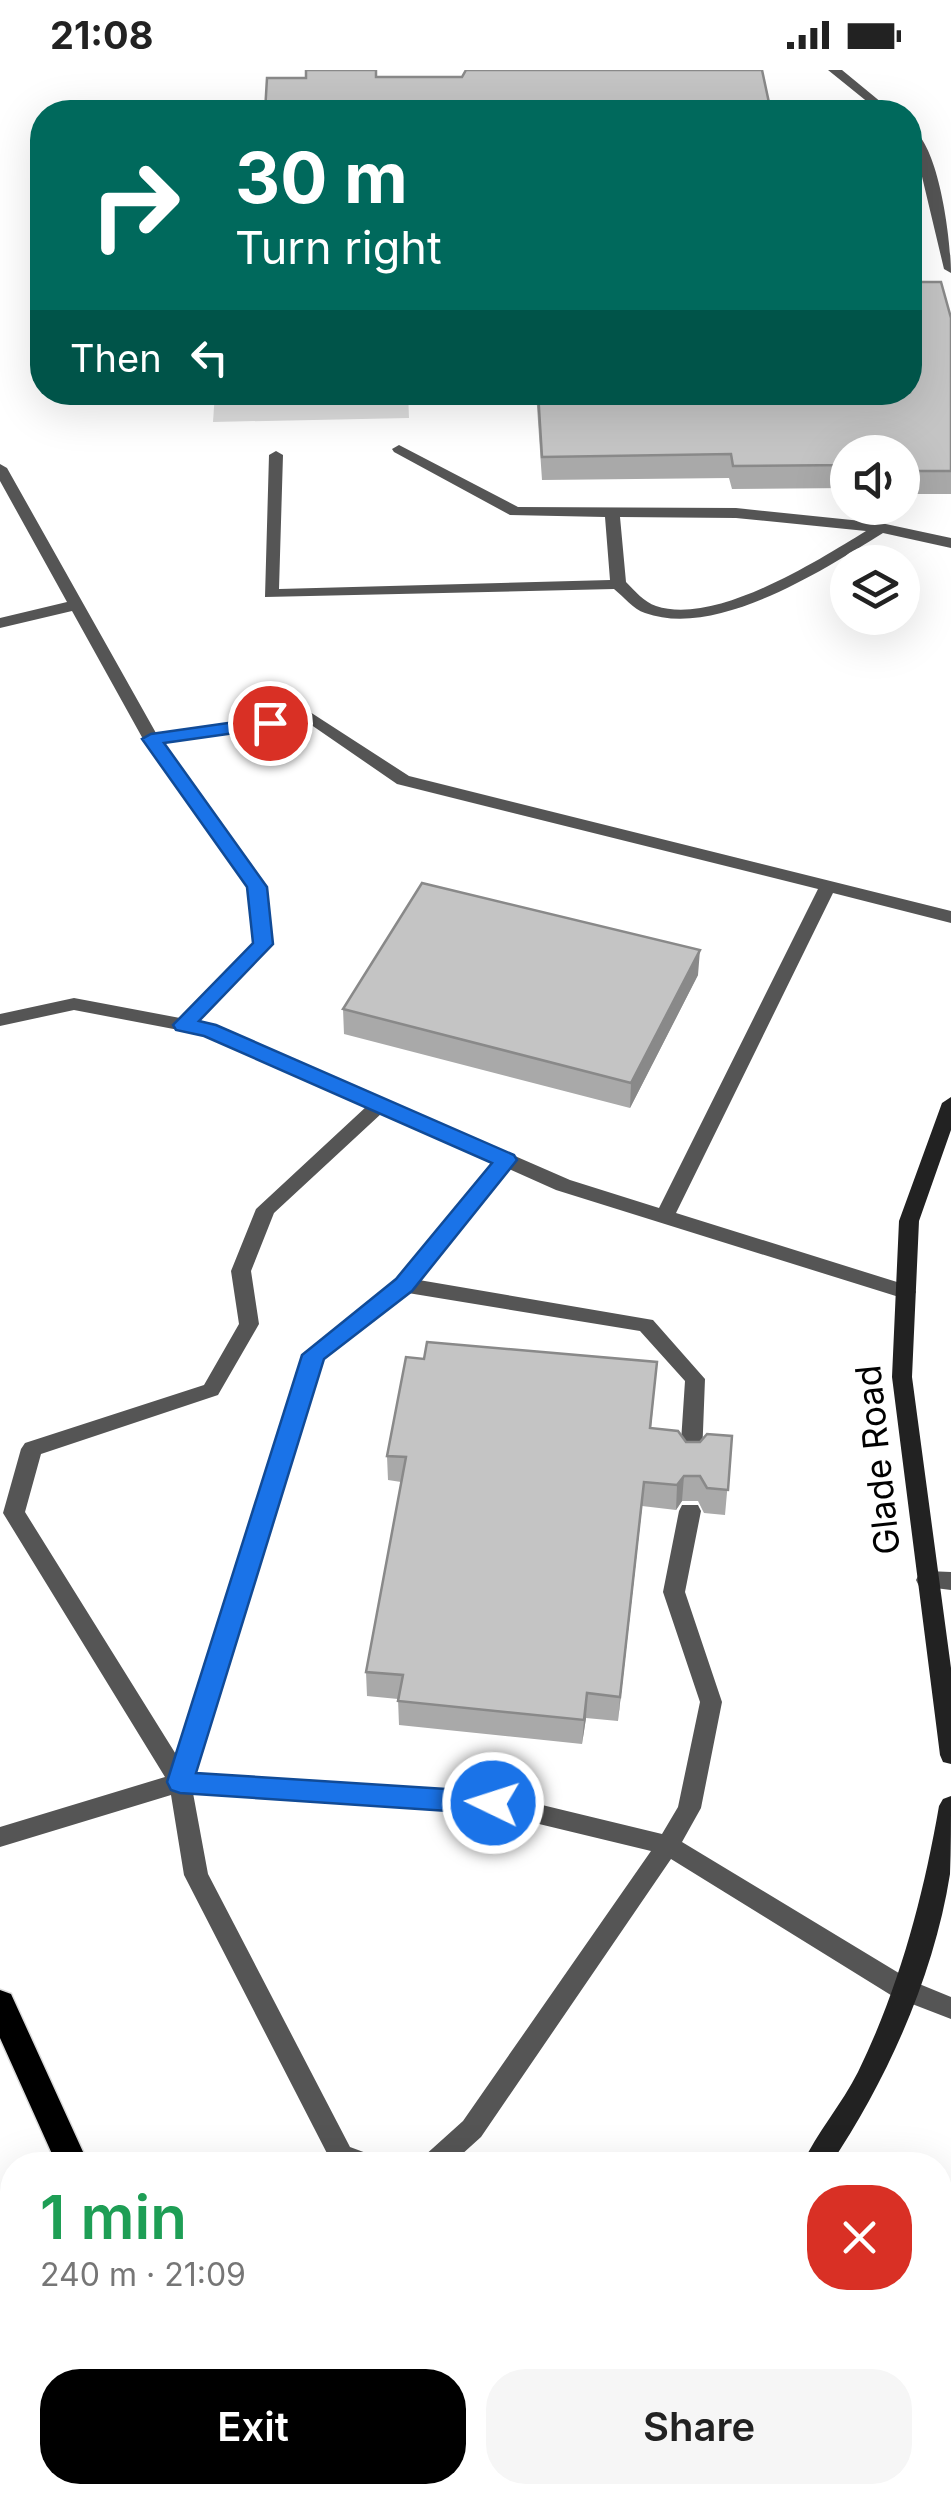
<!DOCTYPE html>
<html lang="en">
<head>
<meta charset="utf-8">
<style>
  body { margin:0; font-family:Inter,sans-serif; background:#f6f6f6; color:#222; height:100vh; display:flex; flex-direction:column; font-size:38px; white-space:nowrap }
  * { box-sizing:border-box; margin:0 }
  p { font-size:32px; color:#767676 }
  .icon { flex:none; width:55px; height:55px; fill:none; stroke:currentColor; stroke-width:2; stroke-linecap:round; stroke-linejoin:round }
  .map { position:relative; flex:1; overflow:hidden }
  .side { position:absolute; left:0px; top:2082px; width:952px; height:352px; display:flex; flex-direction:column; background:#fff; border-radius:40px 40px 0 0; box-shadow:0 10px 40px #0002 }
  .side>* { flex:none }
  .banner { position:absolute; left:30px; top:30px; width:892px; height:305px; border-radius:40px; box-shadow:0 10px 40px #0002; background:#00695c; color:#fff; overflow:hidden }
  .tools { position:absolute; left:830px; top:365px; display:grid; gap:20px }
  .tools a { display:grid; place-items:center; width:90px; height:90px; border-radius:50%; background:#fff; box-shadow:0 10px 40px #0002; font-size:50px }
  .pin { position:absolute; display:grid; place-items:center; width:85px; height:85px; color:#fff; margin:-42px; border:5px solid #fff; border-radius:50%; box-shadow:0 2px 10px #0007 }
  .me { position:absolute; width:110px; margin:-55px; rotate:274deg; stroke-linejoin:round; filter:drop-shadow(0 0 8px #0008) }
  .turn { display:flex; align-items:center; gap:35px; height:210px; padding:0 40px; font-size:45px }
  .turn .icon { width:130px; height:130px; stroke-width:2.5 }
  .turn b { display:block; font-size:70px; line-height:85px }
  .then { display:flex; align-items:center; height:95px; padding:0 40px; background:#0003; gap:20px; font-size:38px }
  .round { display:grid; place-items:center; flex:none; width:105px; height:105px; border-radius:40px; background:#f6f6f6 }
  .head { display:flex; align-items:center; justify-content:space-between; height:170px; padding:0 40px }
  h1 { font-size:60px; font-weight:600; line-height:75px; color:#1e9e55 }
  .primary-button { display:flex; gap:20px; margin-top:auto; padding:20px 40px }
  .primary-button a { flex:1; height:115px; border-radius:40px; background:#000; color:#fff; font-size:40px; font-weight:600; line-height:115px; text-align:center }
  .primary-button a+a { background:#f6f6f6; color:#222 }
  .status { display:flex; justify-content:space-between; align-items:center; height:70px; padding:0 50px; background:#fff; direction:ltr }
  .status svg { height:28px; fill:currentColor }
  .map>svg:first-child { display:block }
  .green { fill:#dcdcdc }
  .lines { fill:none; stroke-linecap:round; stroke-linejoin:round }
  .primary-casing { stroke:#dbdbdb; stroke-width:3 }
  .service { fill:#555; fill-rule:evenodd }
  .secondary { fill:#222; fill-rule:evenodd }
  .primary { fill:#000; fill-rule:evenodd }
  .wall { fill:#a9a9a9 }
  .shaded-wall { fill:#898989 }
  .building { fill:#c4c4c4; stroke:#898989; stroke-width:2.5 }
  .route { fill:#1a73e8; stroke:#114b97; stroke-width:2.5 }
  .labels { text-anchor:middle; dominant-baseline:central; stroke-width:8; stroke-linejoin:round; paint-order:stroke }
  .street-label { font-size:35px; fill:#000; stroke:#fff }
</style>
</head>
<body>
<div class="status"><b>21:08</b><svg viewBox="0 0 49 12"><path d="M0 12V9h3v3zM5 12V6h3v6zM10 12V3h3v9zM15 12V0h3v12zM26 1h20v11H26zM47 4h2v5h-2z"/></svg></div>
<div class="map">
<svg width="951" height="2434" viewBox="0 0 951 2434">
  <rect width="100%" height="100%" fill="#fff"/>
  <!-- green -->
  <path class="green" d="M215 323H408L409 348 213 352Z"/>
  <g class="lines">
    <!-- primary casing -->
    <g class="primary-casing">
      <path id="primary" d="M0 1920 11 1924 89 2095H57L0 1968Z
        M205 2422H240L244 2434H210Z"/>
    </g>
    <!-- service -->
    <path class="service" d="M828 0H842L893 42H880Z
      M910 57C939 73 951 170 951 203L944 199 914 73 910 69Z
      M399 375 518 437 736 438 881 453 951 468V478L883 463C823 500 717 569 645 543 633 539 624 527 614 519L265 527 269 385 276 381 283 385 279 519 610 510 605 447 510 445 394 382 392 379ZM620 447 736 448 866 461C817 491 715 556 656 536 644 532 635 521 626 512Z
      M0 394 7 398 156 663 310 642 409 706 951 841V853L833 823 676 1143 913 1217 916 1222 913 1227H899L556 1120 509 1099 419 1210 653 1250 705 1309 702 1387 698 1393H684L680 1387 685 1311 640 1261 408 1223 323 1289 194 1703 493 1723 662 1764 678 1737 700 1632 663 1522 679 1441 682 1435H698L701 1441 685 1522 722 1632 701 1738 682 1772 912 1911 951 1927V1949L894 1927 671 1789 481 2067 450 2095H419L423 2087 463 2051 651 1781 493 1743 193 1723 208 1804 350 2077 377 2087 381 2095H336L332 2093 184 1805 171 1725 0 1777V1757L165 1707 3 1443 21 1379 25 1373 204 1315 239 1254 231 1201 256 1139 367 1036 205 965 74 940 0 956V944L74 928 180 948 254 873 248 817 143 669 72 541 0 558V548L67 532 0 411ZM307 652 397 714 818 819 659 1138 570 1110 215 956 198 952 272 874 266 817 162 672ZM382 1043 494 1092 397 1210 304 1285 177 1686 25 1442 41 1384 218 1325 259 1254 251 1201 274 1143Z
      M927 1501 951 1502V1520L919 1516 916 1510 919 1504Z
      M951 2236V2267L940 2273V2242Z
      M784 2422H814L808 2434H779Z"/>
    <!-- secondary -->
    <path class="secondary" d="M951 1027V1060L919 1151 912 1307 951 1598V1694L943 1692 940 1685 892 1307 899 1151 942 1033Z
      M951 1726C951 1751 951 1779 950 1804 934 1906 887 2010 830 2095H802C817 2062 842 2034 858 2002 899 1918 923 1828 939 1736L943 1729Z
      M439 2422H475L468 2434H433Z"/>
    <!-- primary -->
    <use href="#primary" class="primary"/>
  </g>
  <!-- wall -->
  <path class="wall" d="M951 248V424H902V382H848V418L732 419 729 408 542 410 536 322H910Z
    M698 905 630 1038 344 964 343 939Z
    M424 1289 657 1292 651 1358 686 1372H700L732 1366 725 1445 704 1443 698 1431H682L676 1440 642 1436 618 1651 586 1648 582 1674 399 1655 398 1629 367 1626 366 1602 401 1412 388 1410 387 1386Z"/>
  <!-- shaded-wall -->
  <path class="shaded-wall" d="M700 880 698 905 630 1038 631 1013Z
    M684 1406 682 1431 676 1440 677 1415Z
    M644 1412 642 1436 618 1651 620 1627Z
    M587 1623 586 1648 582 1674 584 1650Z"/>
  <!-- building -->
  <path class="building" d="M306 0H376V7H462L466 0H762L771 42H265L267 8H306Z
    M910 212H941L951 248V401H902V382H848V395L733 396 731 384 542 387 538 322H910Z
    M422 813 700 880 631 1013 343 939Z
    M427 1272 657 1292 650 1358 678 1361 686 1372H700L707 1364 732 1366 728 1420 707 1418 700 1406H684L677 1415 644 1412 620 1627 587 1623 584 1650 398 1631 403 1605 366 1602 406 1387 387 1386 406 1287 424 1289Z"/>
  <!-- route -->
  <path class="route" d="M270 647 277 649V657L164 673 267 817 273 874 199 951 216 955 514 1085 517 1090 412 1221 324 1289 196 1703 493 1722 502 1725 506 1733 502 1741 493 1744 180 1723 171 1720 167 1712 302 1285 396 1209 492 1093 204 966 176 960 173 955 253 873 247 817 142 669 151 664Z"/>
  <g class="labels">
    <!-- street labels -->
    <g class="street-label">
      <text transform="translate(877 1390) rotate(-96)">Glade Road</text>
    </g>
  </g>
</svg>
<div class="tools">
<a><svg class="icon" aria-label="sound" viewBox="0 0 24 24"><path d="M4 9h4l5-4v14l-5-4H4zM17 9q2 3 0 6"/></svg></a>
<a><svg class="icon" aria-label="layers" viewBox="0 0 24 24"><path d="M12 4l9 5-9 5-9-5zM3 14l9 5 9-5"/></svg></a>
</div>
<div class="pin" style="left:270px;top:653px;background:#d93025"><svg class="icon" aria-label="arrive" viewBox="0 0 24 24"><path d="M6 21V4h12l-3 4 3 4H6"/></svg></div>
<svg class="me" style="left:493px;top:1733px" viewBox="-20 -20 40 40"><circle r="17" fill="#1a73e8" stroke="#fff" stroke-width="3"/><path d="M0-11L8 9 0 5-8 9z" fill="#fff"/></svg>
<div class="banner">
<div class="turn"><svg class="icon" aria-label="right" viewBox="0 0 24 24"><path d="M7 20v-9h11M14 6l5 5-5 5"/></svg><div><b>30 m</b>Turn right</div></div>
<div class="then">Then<svg class="icon" aria-label="left" viewBox="0 0 24 24"><path d="M17 20v-9H6M10 6l-5 5 5 5"/></svg></div>
</div>
<section class="side">
<div class="head"><div><h1>1 min</h1><p>240 m · 21:09</p></div><a class="round" style="background:#d93025;color:#fff"><svg class="icon" aria-label="close" viewBox="0 0 24 24"><path d="M6 6l12 12M18 6L6 18"/></svg></a></div>
<div class="primary-button"><a>Exit</a><a>Share</a></div>
</section>
</div>
</body>
</html>
